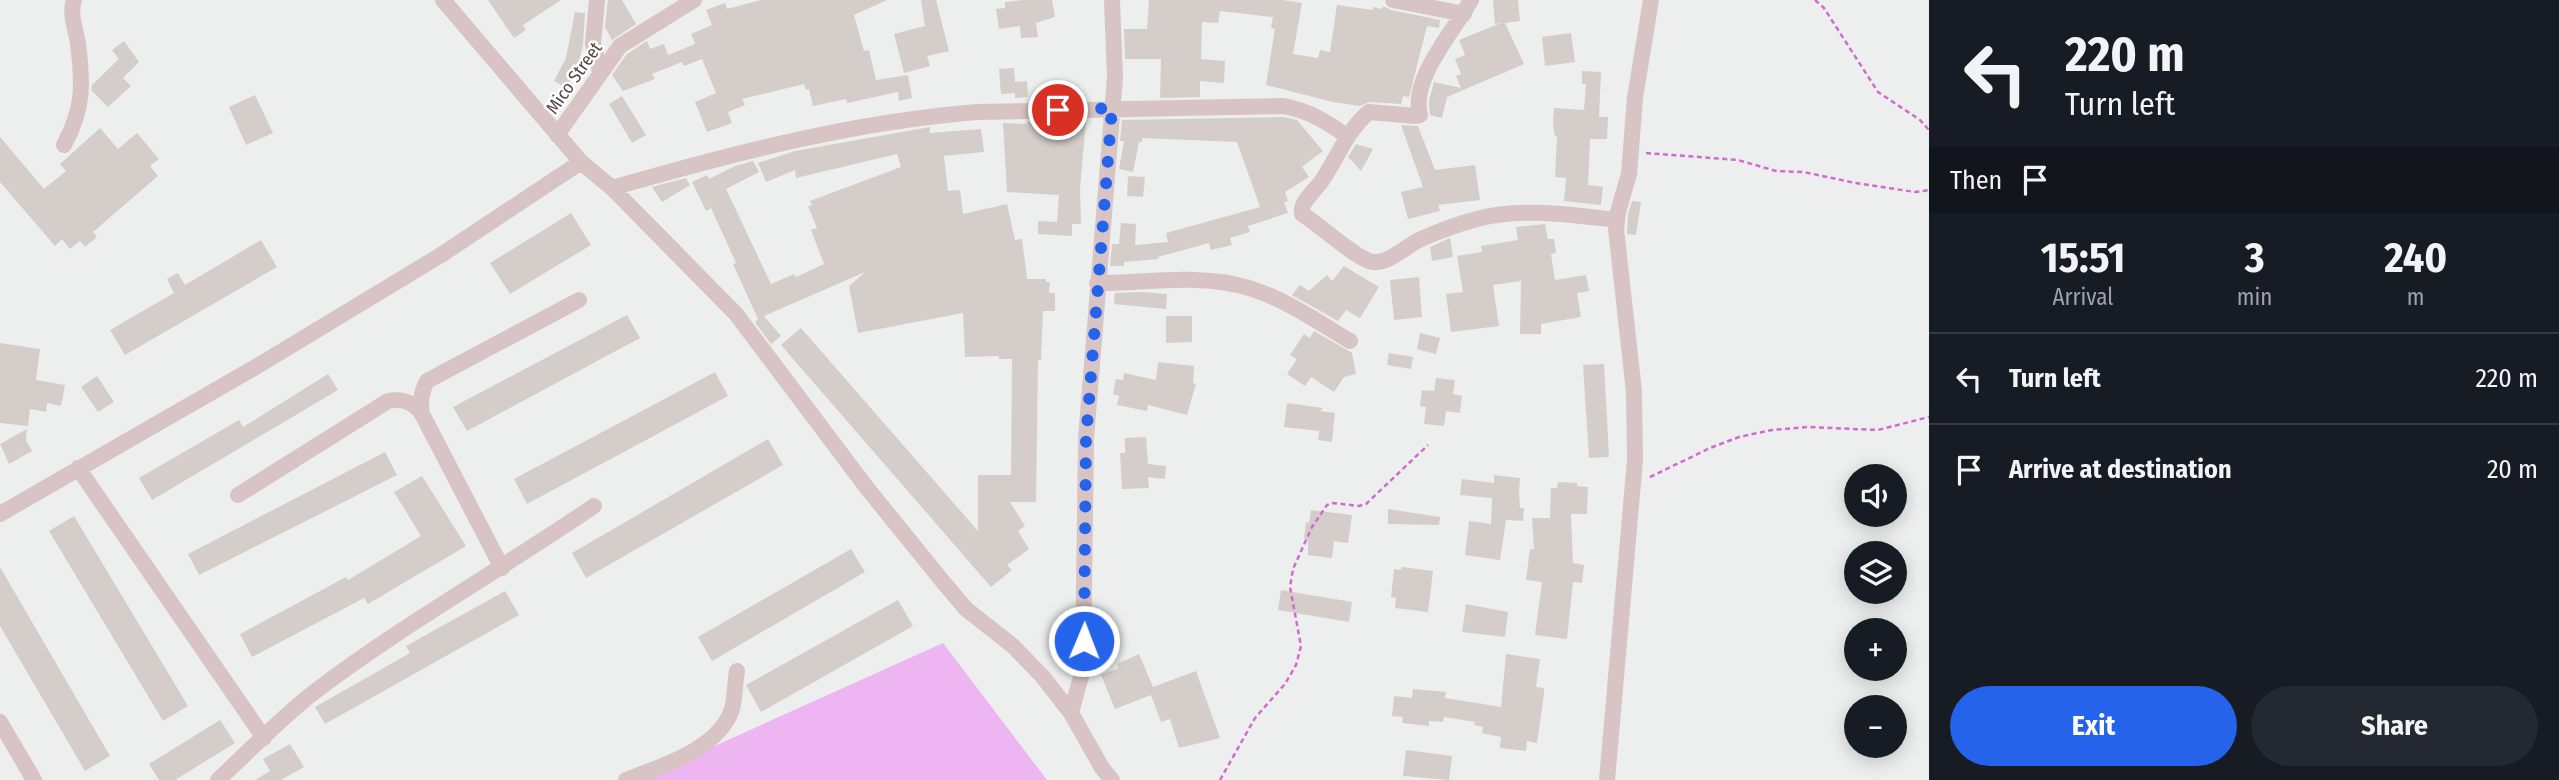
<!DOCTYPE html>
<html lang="en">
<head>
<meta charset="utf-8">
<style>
  body { margin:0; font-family:"Fira Sans Condensed",sans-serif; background:#242831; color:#f1f3f6; height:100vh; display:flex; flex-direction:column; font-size:26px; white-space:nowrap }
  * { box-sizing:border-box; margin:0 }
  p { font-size:23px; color:#9ea1a6 }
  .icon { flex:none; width:38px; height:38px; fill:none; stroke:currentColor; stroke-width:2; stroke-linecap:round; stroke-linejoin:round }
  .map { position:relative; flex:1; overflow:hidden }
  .details { display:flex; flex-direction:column; background:#171b24; width:630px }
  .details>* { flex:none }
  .hud { background:#171b24; color:#f1f3f6; overflow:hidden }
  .controls { position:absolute; left:1844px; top:464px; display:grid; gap:14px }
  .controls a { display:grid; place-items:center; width:63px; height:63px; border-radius:50%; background:#171b24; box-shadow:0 4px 18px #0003; font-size:35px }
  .pin { position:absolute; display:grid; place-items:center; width:60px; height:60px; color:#fff; margin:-30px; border:4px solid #fff; border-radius:50%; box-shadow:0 2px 7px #0007 }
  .me { position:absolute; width:77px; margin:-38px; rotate:1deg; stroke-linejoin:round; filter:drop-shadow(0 0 5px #0008) }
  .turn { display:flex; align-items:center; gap:24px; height:147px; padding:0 21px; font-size:32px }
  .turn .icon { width:91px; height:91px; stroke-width:2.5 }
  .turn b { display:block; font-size:49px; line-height:60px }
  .then { display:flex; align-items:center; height:66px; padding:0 21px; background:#0003; gap:14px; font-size:26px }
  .eta { display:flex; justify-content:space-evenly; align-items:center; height:119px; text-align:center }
  .eta b { font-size:42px; font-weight:700; line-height:49px }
  .cta { display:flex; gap:14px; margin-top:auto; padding:14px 21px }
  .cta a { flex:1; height:80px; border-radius:42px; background:#2563eb; color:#fff; font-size:28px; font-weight:700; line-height:80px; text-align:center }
  .cta a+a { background:#242831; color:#f1f3f6 }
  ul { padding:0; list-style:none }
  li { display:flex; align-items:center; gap:21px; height:91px; padding:0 21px; border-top:2px solid #363941 }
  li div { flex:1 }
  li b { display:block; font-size:26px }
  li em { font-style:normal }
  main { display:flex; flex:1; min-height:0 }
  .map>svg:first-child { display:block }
  .green { fill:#edb5f2 }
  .building { fill:#d5cdca }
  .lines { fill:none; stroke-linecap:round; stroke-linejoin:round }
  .path { stroke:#d26bce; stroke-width:2.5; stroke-dasharray:5 3.5; stroke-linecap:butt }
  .minor { stroke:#d8c4c4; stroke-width:16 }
  .route { stroke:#2563eb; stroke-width:12; stroke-dasharray:0 21.6 }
  .labels { text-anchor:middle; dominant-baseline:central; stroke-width:5; stroke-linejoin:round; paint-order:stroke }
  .street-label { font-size:18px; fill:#5b4343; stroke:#fff }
</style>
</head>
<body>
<main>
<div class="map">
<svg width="1929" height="780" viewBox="0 0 1929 780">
  <rect width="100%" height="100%" fill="#ecefee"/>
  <!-- green -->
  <path class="green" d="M943 643 1047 780H639Z"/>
  <!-- building -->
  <path class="building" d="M488 0H561L523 25 526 30 514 38Z
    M608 0H622L636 24 612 40 605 27Z
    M761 0H887L854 15 864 51 869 50 876 80 908 75 912 98 899 101 898 92 847 103 846 99 813 106 809 89 806 90 804 84 742 99 745 105 728 112 732 123 707 132 695 102 716 93 702 59 684 66 682 62 652 74 655 79 623 91 612 75 627 54 647 41 650 49 664 44 668 55 695 44 691 34 712 25 706 10 725 3 727 9Z
    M921 0H936L949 51 927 56 930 66 904 73 894 34 925 26Z
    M1024 0H1052L1055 17 1036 23 1038 37 1021 38 1020 26 999 29 996 9 1005 8V2Z
    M1149 0H1283L1302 3 1293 54 1318 58 1320 50 1330 52 1337 5 1373 10V7L1382 9 1383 6 1391 10 1440 20 1439 28 1427 26 1409 97 1403 96 1401 104 1369 102 1360 106 1333 102 1266 85 1275 29 1271 28 1273 17 1220 11 1218 23 1202 22 1201 59 1225 61 1224 83 1200 81V97L1160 98 1161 59H1125L1124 29H1147Z
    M1493 0H1518L1520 21 1505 23 1524 64 1447 97 1442 118 1430 115 1429 101 1434 82 1461 88 1456 76 1461 74 1455 59 1465 55 1459 40 1501 23 1495 24Z
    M575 12 585 13 583 44 579 62 567 88 554 81 566 58Z
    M1571 33 1575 62 1545 66 1542 37Z
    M124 41 139 62 123 78 131 86 108 107 91 90 92 85 119 59 112 50Z
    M1014 68 1015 82 1027 81 1028 97 1015 98V93L1001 94 999 69Z
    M1582 71 1601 72 1599 117H1608L1607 139H1590L1588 185 1603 187 1601 205 1564 201 1566 178 1555 177 1557 136H1555L1553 125 1554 108 1584 110 1586 84H1582Z
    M255 95 273 133 246 145 229 107Z
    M622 96 646 135 632 143 609 104Z
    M1283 117 1297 120 1323 151 1302 167 1309 177 1285 192 1288 201 1284 202 1288 213 1248 226 1250 232 1230 238 1232 245 1211 250 1209 243 1158 257V259L1124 262V266H1110L1112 244H1119L1121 223 1136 224 1135 245 1168 242 1166 233 1260 207 1237 142 1142 138V142H1139L1133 172 1119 169 1124 141H1120L1122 120Z
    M1086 120 1080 189 1081 224H1072V236L1038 234V221L1057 222 1059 195 1007 192 1003 123 1027 124V122Z
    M1401 125 1418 126 1435 170 1475 165 1480 200 1438 205 1440 211 1408 219 1401 192 1423 187Z
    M930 127V133L981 129 984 152 944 156 948 191 960 190 963 214 1007 204 1015 240 1022 239 1027 279H1046V282H1050L1049 293H1055V311H1043L1041 360H1038L1036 502H1010L1025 526 1018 531 1029 549 1007 565 1012 570 991 587 781 345 801 328 978 531V475H1011L1012 359H999V356L965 357 963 313 858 333 849 286 865 272 764 316 781 336 771 344 755 322 758 319 733 264 736 263 711 208 706 211 692 182 707 175 709 179 735 166 753 161 759 172 726 189 771 284 794 274 796 277 824 264 811 230 817 228 808 206 812 205 810 201 901 167 897 154 796 178 795 170 766 182 758 163 795 151Z
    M100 128 118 149 137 133 159 159 150 166 158 176 93 232 97 237 85 247 80 241 70 249 62 239 55 246 0 182V137L44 189 66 171 60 164Z
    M1356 144 1373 149 1361 171 1348 157Z
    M1128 176 1145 177 1143 197 1127 196Z
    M686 178 690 185 662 202 652 187Z
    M1632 201 1641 202 1636 235 1627 234 1628 214Z
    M571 213 591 245 510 294 490 263Z
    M1545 224 1548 239H1554L1556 253 1551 254 1555 280 1586 275 1589 291 1577 293 1581 317 1541 324V334H1520L1521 281 1493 285 1499 326 1451 332 1446 294 1463 292 1457 256 1482 252 1481 246 1518 240 1516 227Z
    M1450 238 1453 257 1432 261 1430 247Z
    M261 240 277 267 125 355 110 330 174 293 167 279 178 273 185 285Z
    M1344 266 1379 287 1360 318 1346 310 1338 321 1292 295 1300 285 1309 291 1327 275 1332 281Z
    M1419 277 1422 317 1394 320 1390 280Z
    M1143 292 1167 294 1166 309 1114 304 1115 293Z
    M627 315 640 338 467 431 453 407Z
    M1166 316H1192V342L1166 343Z
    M1314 331 1352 353 1356 374 1344 377 1334 392 1311 377 1305 386 1287 374 1297 359 1290 355 1304 334 1310 338Z
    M1420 333 1440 338 1436 354 1417 349Z
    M0 343 40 349 36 380 65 385 61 406 47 403 46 412 30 409 28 426 0 423Z
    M1389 353 1413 357 1411 369 1387 365Z
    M1158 362 1194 366 1193 383 1196 384 1187 415 1148 405 1147 411 1117 405 1119 396 1113 394 1116 379 1123 380 1124 373 1156 380Z
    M1604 364 1609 457 1589 458 1583 365Z
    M715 372 728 396 527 504 514 479Z
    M328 374 338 390 152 500 139 478 239 420 243 427Z
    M97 376 114 402 98 412 81 387Z
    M1436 378 1455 380 1453 394 1462 396 1460 413 1446 411 1444 426 1424 424 1426 407 1420 406 1422 390 1434 391Z
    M1287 403 1323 408 1320 411 1335 413 1332 442 1318 440 1319 431 1284 427Z
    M27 429 26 440 32 451 9 464 0 444Z
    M1146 437 1148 464 1166 466 1165 479 1148 477 1149 488 1122 489 1120 453H1125V438Z
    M768 439 783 465 586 578 572 553Z
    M385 452 397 475 199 575 188 554Z
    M1494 475 1520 478 1519 492 1520 508H1524L1523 521 1506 520 1500 560 1465 555 1469 521 1491 524 1492 498 1460 495 1462 479 1494 483Z
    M422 476 466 546 368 604 364 598 252 657 240 634 346 577 348 580 421 536 394 492Z
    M1558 482 1577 483V486L1588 487 1587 514H1571L1573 563 1584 565 1582 583 1573 582 1567 639 1535 635 1542 582 1526 580 1530 549H1534L1532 518H1550L1551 488H1557Z
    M1388 509 1440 517 1439 525 1388 524Z
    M1311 510 1352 515 1348 543 1334 541 1332 558 1308 555V540L1304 539 1306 522 1309 523Z
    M74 516 188 706 163 721 49 531Z
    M851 549 865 572 712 661 698 637Z
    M0 567 110 756 85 771 0 626Z
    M1402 567 1433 571 1428 612 1395 608 1396 598 1391 597 1394 569 1401 570Z
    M1281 590 1352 602 1349 622 1278 610Z
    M505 591 519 615 325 724 315 707 410 653 406 646Z
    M898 600 913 626 761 712 746 685Z
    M1466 604 1508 612 1505 637 1462 632Z
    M1094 615 1106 617 1102 645 1094 644Z
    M1139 654 1153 687 1196 671 1220 738 1179 748 1170 719 1161 722 1151 695 1115 709 1101 675 1119 668 1117 664Z
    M1506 654 1540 659 1536 687 1544 688V694L1537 743 1527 741 1526 751 1500 748 1501 737 1482 733 1483 727 1474 725 1475 722 1444 717 1443 722 1429 721V726L1402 723 1403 717 1392 716 1394 696 1412 698 1413 689 1446 692 1445 698 1501 707Z
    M220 720 235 743 175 780H159L149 764Z
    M290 744 304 767 281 780H255L270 771 263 759Z
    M1406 750 1452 756 1449 780 1403 776Z"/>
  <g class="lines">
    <!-- path -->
    <path class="path" d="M1815 0 1824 8 1878 92 1920 120 1929 130
      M1646 153 1738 160 1776 171 1804 172 1855 183 1915 192 1929 190
      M1650 477 1710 448 1739 437 1772 430 1808 427 1878 430 1929 417
      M1220 780 1255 718 1285 684 1296 665 1301 646 1290 587 1293 569 1312 527 1327 505 1333 503 1359 506 1366 504 1428 445"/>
    <!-- minor -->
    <path class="minor" d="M443 0 581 162 612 188 736 314 867 488 944 583 966 609 1013 646 1043 677 1071 713 1102 768 1112 780
      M597 0 593 43 600 72
      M1393 0 1464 14
      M1471 0C1455 30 1410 78 1420 115L1416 116 1369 112C1347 130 1337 159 1321 182 1315 190 1299 204 1302 214 1319 224 1357 260 1373 262 1389 264 1407 245 1421 239 1439 231 1458 224 1477 219 1522 207 1571 215 1617 220
      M557 135 620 46 694 0
      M64 145C84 108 83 84 78 44 76 29 69 15 74 0
      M612 188C731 154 852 122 977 112L1284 106C1310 111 1327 122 1348 137
      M1097 283C1146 283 1202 273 1249 288 1285 299 1318 322 1350 341
      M78 468 264 738
      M238 495 388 401C403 398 413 402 422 414
      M0 514 254 368 441 255 581 162
      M502 568 422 414C420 401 421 393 427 381L579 300
      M1071 713 1083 669 1086 439 1115 77 1112 0
      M0 722 34 780
      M218 780C249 751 280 719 313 693 402 625 502 569 594 506
      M626 780C662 766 719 749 732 709 735 697 735 683 737 671
      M1607 780 1635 460 1634 392 1616 229 1618 212 1629 174 1635 98 1651 0"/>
  </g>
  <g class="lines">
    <!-- route -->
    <path class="route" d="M1058 110 1112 108 1086 439 1084 641"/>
  </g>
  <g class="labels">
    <!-- street labels -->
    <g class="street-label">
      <text transform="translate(574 78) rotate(-55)">Mico Street</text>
    </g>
  </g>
</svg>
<div class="controls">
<a><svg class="icon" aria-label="sound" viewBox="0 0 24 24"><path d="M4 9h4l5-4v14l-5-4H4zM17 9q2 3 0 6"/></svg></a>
<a><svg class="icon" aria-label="layers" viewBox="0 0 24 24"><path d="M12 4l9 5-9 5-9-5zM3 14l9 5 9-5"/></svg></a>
<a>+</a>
<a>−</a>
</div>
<div class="pin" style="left:1058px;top:110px;background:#d93025"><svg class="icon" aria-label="arrive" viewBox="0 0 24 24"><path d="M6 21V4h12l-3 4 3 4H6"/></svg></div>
<svg class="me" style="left:1084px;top:641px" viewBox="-20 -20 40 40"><circle r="17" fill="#2563eb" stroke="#fff" stroke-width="3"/><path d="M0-11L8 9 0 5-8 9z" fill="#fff"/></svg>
</div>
<section class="details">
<div class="hud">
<div class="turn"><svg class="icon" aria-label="left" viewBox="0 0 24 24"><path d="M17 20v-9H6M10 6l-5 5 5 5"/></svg><div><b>220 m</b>Turn left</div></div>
<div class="then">Then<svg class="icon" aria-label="arrive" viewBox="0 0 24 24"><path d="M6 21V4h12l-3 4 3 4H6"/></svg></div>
</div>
<div class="eta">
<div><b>15:51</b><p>Arrival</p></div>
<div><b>3</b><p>min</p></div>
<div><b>240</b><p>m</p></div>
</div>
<ul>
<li><svg class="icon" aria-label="left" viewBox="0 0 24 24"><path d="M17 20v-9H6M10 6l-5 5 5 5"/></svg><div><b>Turn left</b></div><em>220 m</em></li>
<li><svg class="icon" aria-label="arrive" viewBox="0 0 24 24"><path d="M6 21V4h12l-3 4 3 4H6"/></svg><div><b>Arrive at destination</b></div><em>20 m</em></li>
</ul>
<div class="cta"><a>Exit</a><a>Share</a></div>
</section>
</main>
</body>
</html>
